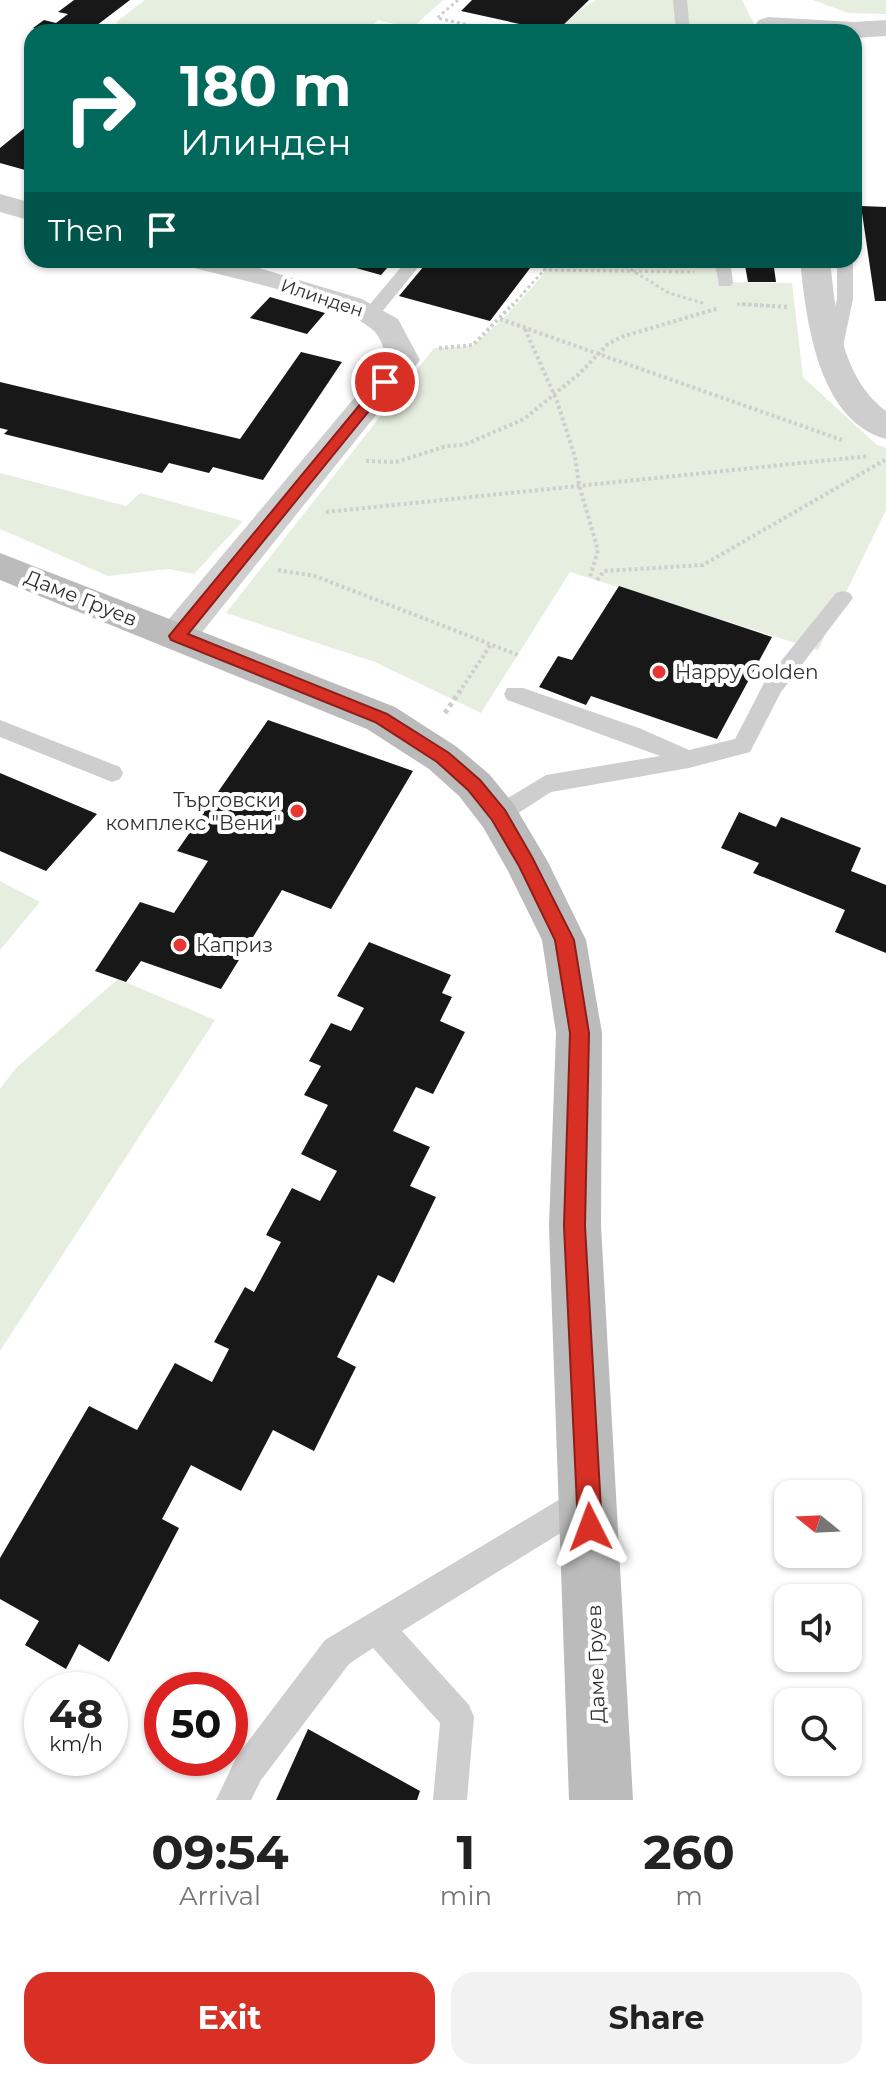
<!DOCTYPE html>
<html lang="en">
<head>
<meta charset="utf-8">
<style>
  body { margin:0; font-family:Montserrat,sans-serif; background:#f2f2f2; color:#222; height:100vh; display:flex; flex-direction:column; font-size:30px; white-space:nowrap }
  * { box-sizing:border-box; margin:0 }
  p { font-size:26px; color:#767676 }
  .icon { flex:none; width:44px; height:44px; fill:none; stroke:currentColor; stroke-width:2; stroke-linecap:round; stroke-linejoin:round }
  .map { position:relative; height:1800px; overflow:hidden }
  .details { display:flex; flex-direction:column; background:#fff; flex:1 }
  .details>* { flex:none }
  .hud { position:absolute; left:24px; top:24px; width:838px; height:244px; border-radius:24px; box-shadow:0 2px 6px #0004; background:#00695c; color:#fff; overflow:hidden }
  .needle { width:52px; rotate:288deg }
  .buttons { position:absolute; left:774px; top:1480px; display:grid; gap:16px }
  .buttons a { display:grid; place-items:center; width:88px; height:88px; border-radius:16px; background:#fff; box-shadow:0 2px 6px #0004; font-size:40px }
  .speed { position:absolute; left:24px; top:1672px; display:flex; gap:16px; font-size:40px; font-weight:700; text-align:center }
  .speed>* { display:grid; place-content:center; width:104px; height:104px; border-radius:50%; background:#fff; box-shadow:0 2px 6px #0004; line-height:1 }
  .speed small { font-size:20px; font-weight:400 }
  .speed .limit { border:12px solid #d22; background:#fff; color:#111 }
  .pin { position:absolute; display:grid; place-items:center; width:68px; height:68px; color:#fff; margin:-34px; border:4px solid #fff; border-radius:50%; box-shadow:0 2px 8px #0007 }
  .me { position:absolute; width:88px; margin:-44px; rotate:357deg; stroke-linejoin:round; filter:drop-shadow(0 0 6px #0008) }
  .turn { display:flex; align-items:center; gap:28px; height:168px; padding:0 24px; font-size:36px }
  .turn .icon { width:104px; height:104px; stroke-width:2.5 }
  .turn b { display:block; font-size:56px; line-height:68px }
  .then { display:flex; align-items:center; height:76px; padding:0 24px; background:#0003; gap:16px; font-size:30px }
  .eta { display:flex; justify-content:space-evenly; align-items:center; height:136px; text-align:center }
  .eta b { font-size:48px; font-weight:700; line-height:56px }
  .action { display:flex; gap:16px; margin-top:auto; padding:16px 24px }
  .action a { flex:1; height:92px; border-radius:24px; background:#d93025; color:#fff; font-size:32px; font-weight:700; line-height:92px; text-align:center }
  .action a+a { background:#f2f2f2; color:#222 }
  .map>svg:first-child { display:block }
  .green { fill:#e6eedf }
  .building { fill:#181818 }
  .lines { fill:none; stroke-linecap:round; stroke-linejoin:round }
  .path-far2 { stroke:#cecece; stroke-width:3; stroke-dasharray:3 3; stroke-linecap:butt }
  .path-far1 { stroke:#cecece; stroke-width:4; stroke-dasharray:3 3; stroke-linecap:butt }
  .path { stroke:#cecece; stroke-width:5; stroke-dasharray:4 4; stroke-linecap:butt }
  .service { fill:#cecece; fill-rule:evenodd }
  .minor { fill:#cecece; fill-rule:evenodd }
  .secondary { fill:#bbb; fill-rule:evenodd }
  .route { fill:#d93025; stroke:#8d1f18; stroke-width:2 }
  .poi-dot { fill:#e73634; stroke:#fff; stroke-width:3 }
  .labels { text-anchor:middle; dominant-baseline:central; stroke-width:8; stroke-linejoin:round; paint-order:stroke }
  .far-street-label { font-size:18px; fill:#313131; stroke:#fff }
  .street-label { font-size:20px; fill:#313131; stroke:#fff }
  .poi-label { font-size:20px; fill:#313131; stroke:#fff; text-anchor:start }
</style>
</head>
<body>
<div class="map">
<svg width="886" height="1800" viewBox="0 0 886 1800">
  <rect width="100%" height="100%" fill="#fff"/>
  <!-- green -->
  <path class="green" d="M145 0H443L412 28 378 20 366 32H154L115 23Z
    M596 0H742L758 32H548Z
    M813 0H886V14L848 13Z
    M553 260H714L718 282 792 283 803 377 877 445 886 448V510L818 650 570 572 481 713 375 662 226 613 434 348C446 347 461 348 472 345 484 341 549 272 553 260Z
    M0 473 126 506 140 493 243 521 194 574 168 569 108 576 0 529Z
    M0 881 40 902 0 950Z
    M118 979 215 1020 0 1351V1089L15 1069Z"/>
  <!-- building -->
  <path class="building" d="M74 0H130L88 32H41L43 31 33 28 44 20 56 23 68 14 58 12Z
    M472 0H589L556 32 461 11Z
    M32 122V164L25 170 0 163V148Z
    M861 206 886 207V301H875Z
    M327 260H394L381 275Z
    M429 260H522L534 263 490 321 399 296Z
    M744 260H773L776 282H748Z
    M270 297 325 313 307 334 250 318Z
    M301 352 342 362 263 480 213 467 209 473 169 463 162 473 4 434 8 430 0 428V382L240 439Z
    M619 586 772 637 717 739 591 696 586 705 539 687 558 656 572 660Z
    M268 720 413 771 331 909 282 890 221 989 141 961 126 982 95 971 140 902 174 913 208 861 177 851Z
    M0 773 97 814 46 871 0 851Z
    M739 812 776 827 781 817 861 848 851 871 886 885V953L835 932 845 910 753 873 759 863 721 848Z
    M369 942 451 975 442 993 452 997 440 1021 465 1032 433 1094 416 1087 393 1131 430 1147 410 1186 436 1197 394 1283 378 1275 337 1357 356 1367 314 1451 273 1430 241 1491 191 1465 162 1519 179 1528 109 1662 79 1644 66 1669 25 1645 39 1621 0 1599V1558L89 1406 137 1430 175 1363 212 1382 229 1349 214 1342 245 1287 254 1292 281 1242 266 1235 292 1188 320 1201 337 1171 301 1154 328 1105 304 1095 321 1066 309 1061 331 1023 351 1031 364 1008 337 996Z
    M308 1729 420 1791 417 1800H276Z"/>
  <g class="lines">
    <!-- path-far2 -->
    <path class="path-far2" d="M458 0 437 18 501 32
      M615 260 669 293 706 304
      M543 270 694 272
      M737 304 775 306
      M512 306 553 260"/>
    <!-- path-far1 -->
    <path class="path-far1" d="M742 304 787 307
      M500 319 842 440
      M525 329 557 401 575 457 579 485 598 550 590 577
      M439 348 473 345 513 304
      M366 461 396 462 447 446 464 445 524 419 579 374 608 344 621 337 719 308
      M326 512 869 456
      M278 570 315 576 518 655
      M597 580 604 571 703 565 885 460
      M459 693 491 644"/>
    <!-- path -->
    <path class="path" d="M445 713 460 691"/>
    <!-- service -->
    <path class="service" d="M673 0H687L690 32H676Z
      M407 260H424L377 318H365L362 314 365 310Z
      M714 260H730L733 282 731 286H719Z
      M837 260H853V299L841 356 832 361 823 356 837 299Z
      M843 591 850 593 853 598 781 692 750 752 689 768 551 792 506 821 498 824 490 821 486 815 490 809 546 775 660 756 507 700 504 694 507 688H523L639 728 689 750 735 739 765 681 836 593Z
      M0 720 120 767 123 773 120 779 112 782 0 737Z
      M587 1483 598 1488 603 1499 598 1510 402 1631 469 1705 474 1717 467 1800H433L440 1723 373 1648 349 1664 261 1780 251 1800H216L237 1756 325 1640Z"/>
    <!-- minor -->
    <path class="minor" d="M768 17 854 22 886 20V36L854 38V32L759 30 755 25 759 20Z
      M0 194 32 203V221L0 212Z
      M183 260H232L362 299 398 319 420 360 191 646 177 650 163 646 158 636 163 626 387 359C384 350 381 338 374 331 339 298 236 280 187 266Z
      M800 260H830C836 313 840 376 886 411V439C817 420 806 318 800 260Z"/>
    <!-- secondary -->
    <path class="secondary" d="M0 553 395 707 457 747 489 774 513 803 548 862 586 940 602 1033 601 1226 633 1800H569L549 1226 556 1033 542 940 508 871 483 827 459 796 429 769 367 729 0 580Z"/>
  </g>
  <!-- route -->
  <path class="route" d="M385 378 390 379V385L188 634 387 714 449 753 480 780 505 810 532 857 574 940 589 1033 585 1226 602 1527 599 1535 590 1538 582 1535 578 1527 564 1226 570 1033 555 940 519 866 492 820 468 790 437 762 375 722 171 640 169 636 381 379Z"/>
  <!-- markers -->
  <g class="poi-dot">
    <circle cx="659" cy="672" r="8"/>
    <circle cx="297" cy="811" r="8"/>
    <circle cx="180" cy="945" r="8"/>
  </g>
  <g class="labels">
    <!-- far-street labels -->
    <g class="far-street-label">
      <text transform="translate(322 298) rotate(18)">Илинден</text>
    </g>
    <!-- street labels -->
    <g class="street-label">
      <text transform="translate(81 598) rotate(22)">Даме Груев</text>
      <text transform="translate(596 1664) rotate(-92)">Даме Груев</text>
    </g>
    <!-- poi labels -->
    <g class="poi-label">
      <text x="675" y="672">Happy Golden</text>
      <text x="281" y="800" text-anchor="end">Търговски<tspan x="281" dy="23">комплекс "Вени"</tspan></text>
      <text x="196" y="945">Каприз</text>
    </g>
  </g>
</svg>
<div class="buttons">
<a><svg class="needle" viewBox="-14 -14 28 28"><path d="M0-13l5 13h-10z" fill="#e53935"/><path d="M0 13l5-13h-10z" fill="#767676"/></svg></a>
<a><svg class="icon" aria-label="sound" viewBox="0 0 24 24"><path d="M4 9h4l5-4v14l-5-4H4zM17 9q2 3 0 6"/></svg></a>
<a><svg class="icon" aria-label="search" viewBox="0 0 24 24"><circle cx="10" cy="10" r="6"/><path d="M15 15l6 6"/></svg></a>
</div>
<div class="speed"><div>48<small>km/h</small></div><div class="limit">50</div></div>
<div class="pin" style="left:385px;top:382px;background:#d93025"><svg class="icon" aria-label="arrive" viewBox="0 0 24 24"><path d="M6 21V4h12l-3 4 3 4H6"/></svg></div>
<svg class="me" style="left:590px;top:1527px" viewBox="-20 -20 40 40"><path d="M0-17L14 15 0 8-14 15z" fill="#d93025" stroke="#fff" stroke-width="4"/></svg>
<div class="hud">
<div class="turn"><svg class="icon" aria-label="right" viewBox="0 0 24 24"><path d="M7 20v-9h11M14 6l5 5-5 5"/></svg><div><b>180 m</b>Илинден</div></div>
<div class="then">Then<svg class="icon" aria-label="arrive" viewBox="0 0 24 24"><path d="M6 21V4h12l-3 4 3 4H6"/></svg></div>
</div>
</div>
<section class="details">
<div class="eta">
<div><b>09:54</b><p>Arrival</p></div>
<div><b>1</b><p>min</p></div>
<div><b>260</b><p>m</p></div>
</div>
<div class="action"><a>Exit</a><a>Share</a></div>
</section>
</body>
</html>
